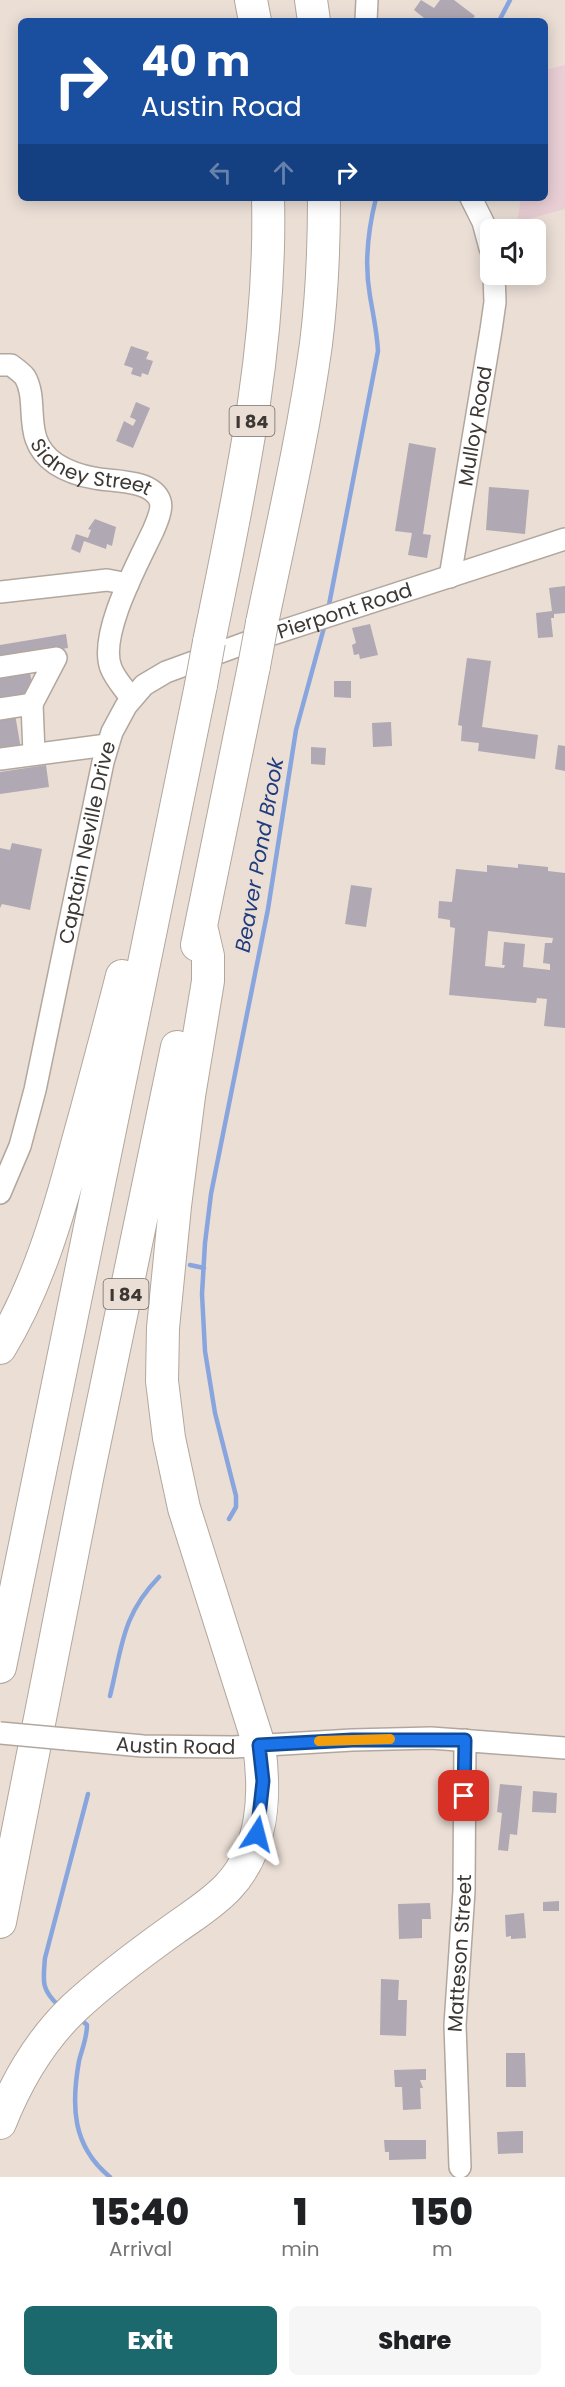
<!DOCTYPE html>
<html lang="en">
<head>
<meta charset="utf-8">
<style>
  body { margin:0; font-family:Poppins,sans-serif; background:#f6f6f6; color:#202124; height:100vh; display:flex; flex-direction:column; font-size:22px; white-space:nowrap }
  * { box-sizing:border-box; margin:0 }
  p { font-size:20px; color:#757577 }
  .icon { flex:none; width:33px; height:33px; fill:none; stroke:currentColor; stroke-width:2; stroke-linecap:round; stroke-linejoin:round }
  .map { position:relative; height:2177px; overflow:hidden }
  .side { display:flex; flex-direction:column; background:#fff; flex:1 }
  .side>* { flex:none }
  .hud { position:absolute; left:18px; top:18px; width:530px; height:183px; border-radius:9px; box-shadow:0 3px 15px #0003; background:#1a4fa0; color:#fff; overflow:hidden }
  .fabs { position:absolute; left:480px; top:219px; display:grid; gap:12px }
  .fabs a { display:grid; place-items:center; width:66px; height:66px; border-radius:9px; background:#fff; box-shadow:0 3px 15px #0003; font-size:30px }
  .pin { position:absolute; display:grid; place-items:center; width:51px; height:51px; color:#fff; margin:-26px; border-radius:12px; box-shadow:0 3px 9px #0006 }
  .me { position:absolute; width:66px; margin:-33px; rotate:9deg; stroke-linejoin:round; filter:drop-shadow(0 0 4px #0008) }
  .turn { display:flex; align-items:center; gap:21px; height:126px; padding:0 24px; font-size:27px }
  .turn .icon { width:78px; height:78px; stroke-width:2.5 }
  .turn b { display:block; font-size:42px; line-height:51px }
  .lanes { display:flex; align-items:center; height:57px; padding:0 24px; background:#0003; justify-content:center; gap:30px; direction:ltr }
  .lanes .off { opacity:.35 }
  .eta { display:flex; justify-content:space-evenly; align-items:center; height:102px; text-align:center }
  .eta b { font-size:36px; font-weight:800; line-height:42px }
  .button { display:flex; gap:12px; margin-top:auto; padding:12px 24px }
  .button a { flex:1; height:69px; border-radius:9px; background:#1b686d; color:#fff; font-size:24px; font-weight:800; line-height:69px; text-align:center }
  .button a+a { background:#f6f6f6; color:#202124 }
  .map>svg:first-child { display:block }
  .education { fill:#e9cfd5 }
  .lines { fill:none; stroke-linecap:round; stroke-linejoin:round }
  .stream { stroke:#89a5de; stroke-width:4.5 }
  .building { fill:#b0a8b3; fill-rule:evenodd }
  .minor-casing { stroke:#b2a79e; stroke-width:24 }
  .highway-casing { stroke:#b2a79e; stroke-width:34 }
  .minor { stroke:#fff; stroke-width:21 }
  .highway { stroke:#fff; stroke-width:32 }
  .minor-bridge-casing { stroke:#b2a79e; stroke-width:24; stroke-linecap:butt }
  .highway-bridge-casing { stroke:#b2a79e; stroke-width:34; stroke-linecap:butt }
  .minor-bridge { stroke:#fff; stroke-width:21 }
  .highway-bridge { stroke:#fff; stroke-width:32 }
  .route-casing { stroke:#114b97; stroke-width:15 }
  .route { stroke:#1a73e8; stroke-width:10 }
  .slow { stroke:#f59e0b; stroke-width:10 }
  .labels { text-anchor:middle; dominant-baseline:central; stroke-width:6; stroke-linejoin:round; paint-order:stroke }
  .shield { fill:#eaded5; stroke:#716a64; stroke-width:1.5 }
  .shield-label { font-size:18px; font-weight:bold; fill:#3d3834 }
  .street-label { font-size:20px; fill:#3d3834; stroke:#eaded5 }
  .water-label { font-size:21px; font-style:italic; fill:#1e3b7e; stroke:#eaded5 }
</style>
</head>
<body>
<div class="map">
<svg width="565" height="2177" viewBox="0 0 565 2177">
  <rect width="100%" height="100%" fill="#eaded5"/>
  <!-- education -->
  <path class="education" d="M565 65V209L517 222 521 198H544L545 70Z"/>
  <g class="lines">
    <!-- stream -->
    <path class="stream" d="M499 21 510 0
      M328 610 378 351C377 332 373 314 370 296 364 263 368 230 376 198
      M190 1265 204 1268
      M229 1519 236 1507V1496L215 1413 205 1351 202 1294 205 1243 211 1194 268 909 296 730 325 624
      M110 1696C122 1647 122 1615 159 1577
      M61 2005H58C41 1989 43 1981 45 1958L88 1794
      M80 2019 87 2025C87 2038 82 2049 79 2061 71 2106 72 2146 110 2177"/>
  </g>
  <!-- building -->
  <path class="building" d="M421 0 434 8 440 0H454L475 16 471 21H422L424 18 414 10Z
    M131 346 149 352 146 359 153 361 148 375 142 373 141 377 131 374 133 368 124 365Z
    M136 402 150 408 133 448 116 441 124 421 133 426 136 420 130 417Z
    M409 443 436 448 423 534 431 535 427 558 408 555 412 533 395 531Z
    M489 487 529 490 525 534 486 530Z
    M95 519 116 527 112 546 107 544 106 549 84 541 80 553 71 549 76 534 88 538 91 530 88 529Z
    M565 586V613L554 614V618H551L553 637 538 638 536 613 552 611 549 588Z
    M370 624 378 655 360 659 359 654 354 655 352 645 356 643 352 628Z
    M66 634 68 648 0 659V645Z
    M467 658 491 661 482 727 538 735 535 759 478 751 479 743 461 741 462 726 458 725Z
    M30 673 34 693 0 699V678Z
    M334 681H351V698L334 697Z
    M15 714 21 749 0 752V716Z
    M391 722 392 746 373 747 372 723Z
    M558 745 565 746V771L555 769Z
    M311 747 326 748 325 765 311 764Z
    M46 765 49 787 0 794V772Z
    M12 843 42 849 30 910 2 904 0 908V848L10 850Z
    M518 864 548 867V871L565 873V1028L544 1026 547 999 537 998 536 1003 449 995 455 928 450 927V920L438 918 439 901 452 902 456 869 487 872V865L518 868ZM488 931 553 938 552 943H545L543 963 550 964V970L523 967 525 944 504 942 502 965H505L504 968 485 966Z
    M351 885 372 888 366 927 345 924Z
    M500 1784 522 1786 517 1835 510 1834 508 1851 498 1850 502 1813 497 1812Z
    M533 1791 557 1793 556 1813 532 1812Z
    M559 1901V1911H543V1902Z
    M430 1903 431 1919H422V1938L399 1939 398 1904Z
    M524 1913 526 1938 511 1939V1936L506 1937 505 1915Z
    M381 1979 399 1980 398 2000H407L406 2036 380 2035Z
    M506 2053H525L526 2087H506Z
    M426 2069V2080H420L423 2088H420L421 2109 403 2110 402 2087H395L394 2070Z
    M523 2131V2153L498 2154 497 2132Z
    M384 2140H426V2159L389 2160V2152H385Z"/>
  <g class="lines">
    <!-- minor casing -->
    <g class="minor-casing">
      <g id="minor">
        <path d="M366 21 367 0"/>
        <path d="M471 198 483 222 490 248"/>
        <path id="s1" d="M0 365H11C15 368 22 373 25 377 40 403 20 440 56 464 67 471 82 476 94 478 113 482 152 479 160 501 163 509 156 524 153 531 138 563 98 635 111 668 115 679 125 689 131 698"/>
        <path id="s2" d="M450 577 491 330 495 302 494 274"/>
        <path d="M0 592 107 580 128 584"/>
        <path d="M0 667 56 658 32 704"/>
        <path d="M0 709 32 704 34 753"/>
        <path d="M0 759 107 745"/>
        <path id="s3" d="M0 1193 20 1146 35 1090 103 762 112 732 126 706 144 685 166 672 251 641 565 539"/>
        <path id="s4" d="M66 1739 143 1746 233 1747 352 1740 431 1738 565 1748"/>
        <path id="s5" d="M460 2167 455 2025 464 1891 465 1740"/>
      </g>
    </g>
    <!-- highway casing -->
    <g class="highway-casing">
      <path id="highway" d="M251 0 255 21
        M311 0 314 21
        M262 623C281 531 303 438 316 344 322 296 324 247 324 198
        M209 642C239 495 272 348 268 198
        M197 945 254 666
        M0 1348C37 1287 58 1216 76 1148 92 1091 107 1034 122 976
        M0 1667 201 685
        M0 1922 88 1474 177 1047
        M0 2123C17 2080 40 2041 73 2009 104 1980 139 1954 174 1929 192 1916 212 1904 228 1887 264 1849 266 1795 259 1745L184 1508 169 1438 162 1381 163 1328 175 1206 189 1096 208 981V956L201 926"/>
    </g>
    <!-- minor -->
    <use href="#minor" class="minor"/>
    <!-- highway -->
    <use href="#highway" class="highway"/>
    <!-- minor-bridge casing -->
    <g class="minor-bridge-casing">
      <path id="minor-bridge" d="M0 1733 66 1739"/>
    </g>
    <!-- highway-bridge casing -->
    <g class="highway-bridge-casing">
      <path id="highway-bridge" d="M254 666 262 623
        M201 685 209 642"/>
    </g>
    <!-- minor-bridge -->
    <use href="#minor-bridge" class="minor-bridge"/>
    <!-- highway-bridge -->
    <use href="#highway-bridge" class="highway-bridge"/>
  </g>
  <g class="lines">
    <!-- route casing -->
    <g class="route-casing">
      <path id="route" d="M257 1834 263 1781 259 1745 352 1740H465L464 1796"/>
    </g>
    <!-- route -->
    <use href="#route" class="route"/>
    <!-- slow -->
    <path class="slow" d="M319 1741 390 1739"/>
  </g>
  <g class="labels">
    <!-- shield labels -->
    <g class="shield">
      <rect x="229.5" y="406" width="45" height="30" rx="4.5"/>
      <rect x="103.5" y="1279" width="45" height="30" rx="4.5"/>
    </g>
    <g class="shield-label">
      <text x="252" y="421">I 84</text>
      <text x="126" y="1294">I 84</text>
    </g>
    <!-- street labels -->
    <g class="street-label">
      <text stroke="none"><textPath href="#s2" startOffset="153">Mulloy Road</textPath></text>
      <text stroke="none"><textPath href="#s1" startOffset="159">Sidney Street</textPath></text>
      <text stroke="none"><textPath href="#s3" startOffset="747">Pierpont Road</textPath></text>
      <text stroke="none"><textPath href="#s3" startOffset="362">Captain Neville Drive</textPath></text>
      <text stroke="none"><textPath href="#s4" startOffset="110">Austin Road</textPath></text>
      <text stroke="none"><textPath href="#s5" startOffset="214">Matteson Street</textPath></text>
    </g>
    <!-- water labels -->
    <g class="water-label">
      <text transform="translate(259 855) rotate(-80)">Beaver Pond Brook</text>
    </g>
  </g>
</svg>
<div class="fabs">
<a><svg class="icon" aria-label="sound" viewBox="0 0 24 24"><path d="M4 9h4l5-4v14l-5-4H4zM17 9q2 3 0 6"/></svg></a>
</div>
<div class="pin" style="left:464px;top:1796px;background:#d93025"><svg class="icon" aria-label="arrive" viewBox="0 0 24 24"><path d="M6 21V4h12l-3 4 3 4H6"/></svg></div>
<svg class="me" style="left:257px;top:1834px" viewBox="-20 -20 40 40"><path d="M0-17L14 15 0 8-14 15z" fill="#1a73e8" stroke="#fff" stroke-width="4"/></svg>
<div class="hud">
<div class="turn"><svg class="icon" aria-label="right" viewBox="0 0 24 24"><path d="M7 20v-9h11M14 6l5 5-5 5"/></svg><div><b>40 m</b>Austin Road</div></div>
<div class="lanes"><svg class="icon off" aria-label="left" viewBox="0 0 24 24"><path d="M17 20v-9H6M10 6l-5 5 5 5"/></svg><svg class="icon off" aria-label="ahead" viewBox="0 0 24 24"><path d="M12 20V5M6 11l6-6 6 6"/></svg><svg class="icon" aria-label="right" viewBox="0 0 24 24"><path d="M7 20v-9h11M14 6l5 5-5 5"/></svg></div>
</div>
</div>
<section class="side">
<div class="eta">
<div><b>15:40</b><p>Arrival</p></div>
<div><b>1</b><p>min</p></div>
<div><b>150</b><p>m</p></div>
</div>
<div class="button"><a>Exit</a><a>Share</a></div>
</section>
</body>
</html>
